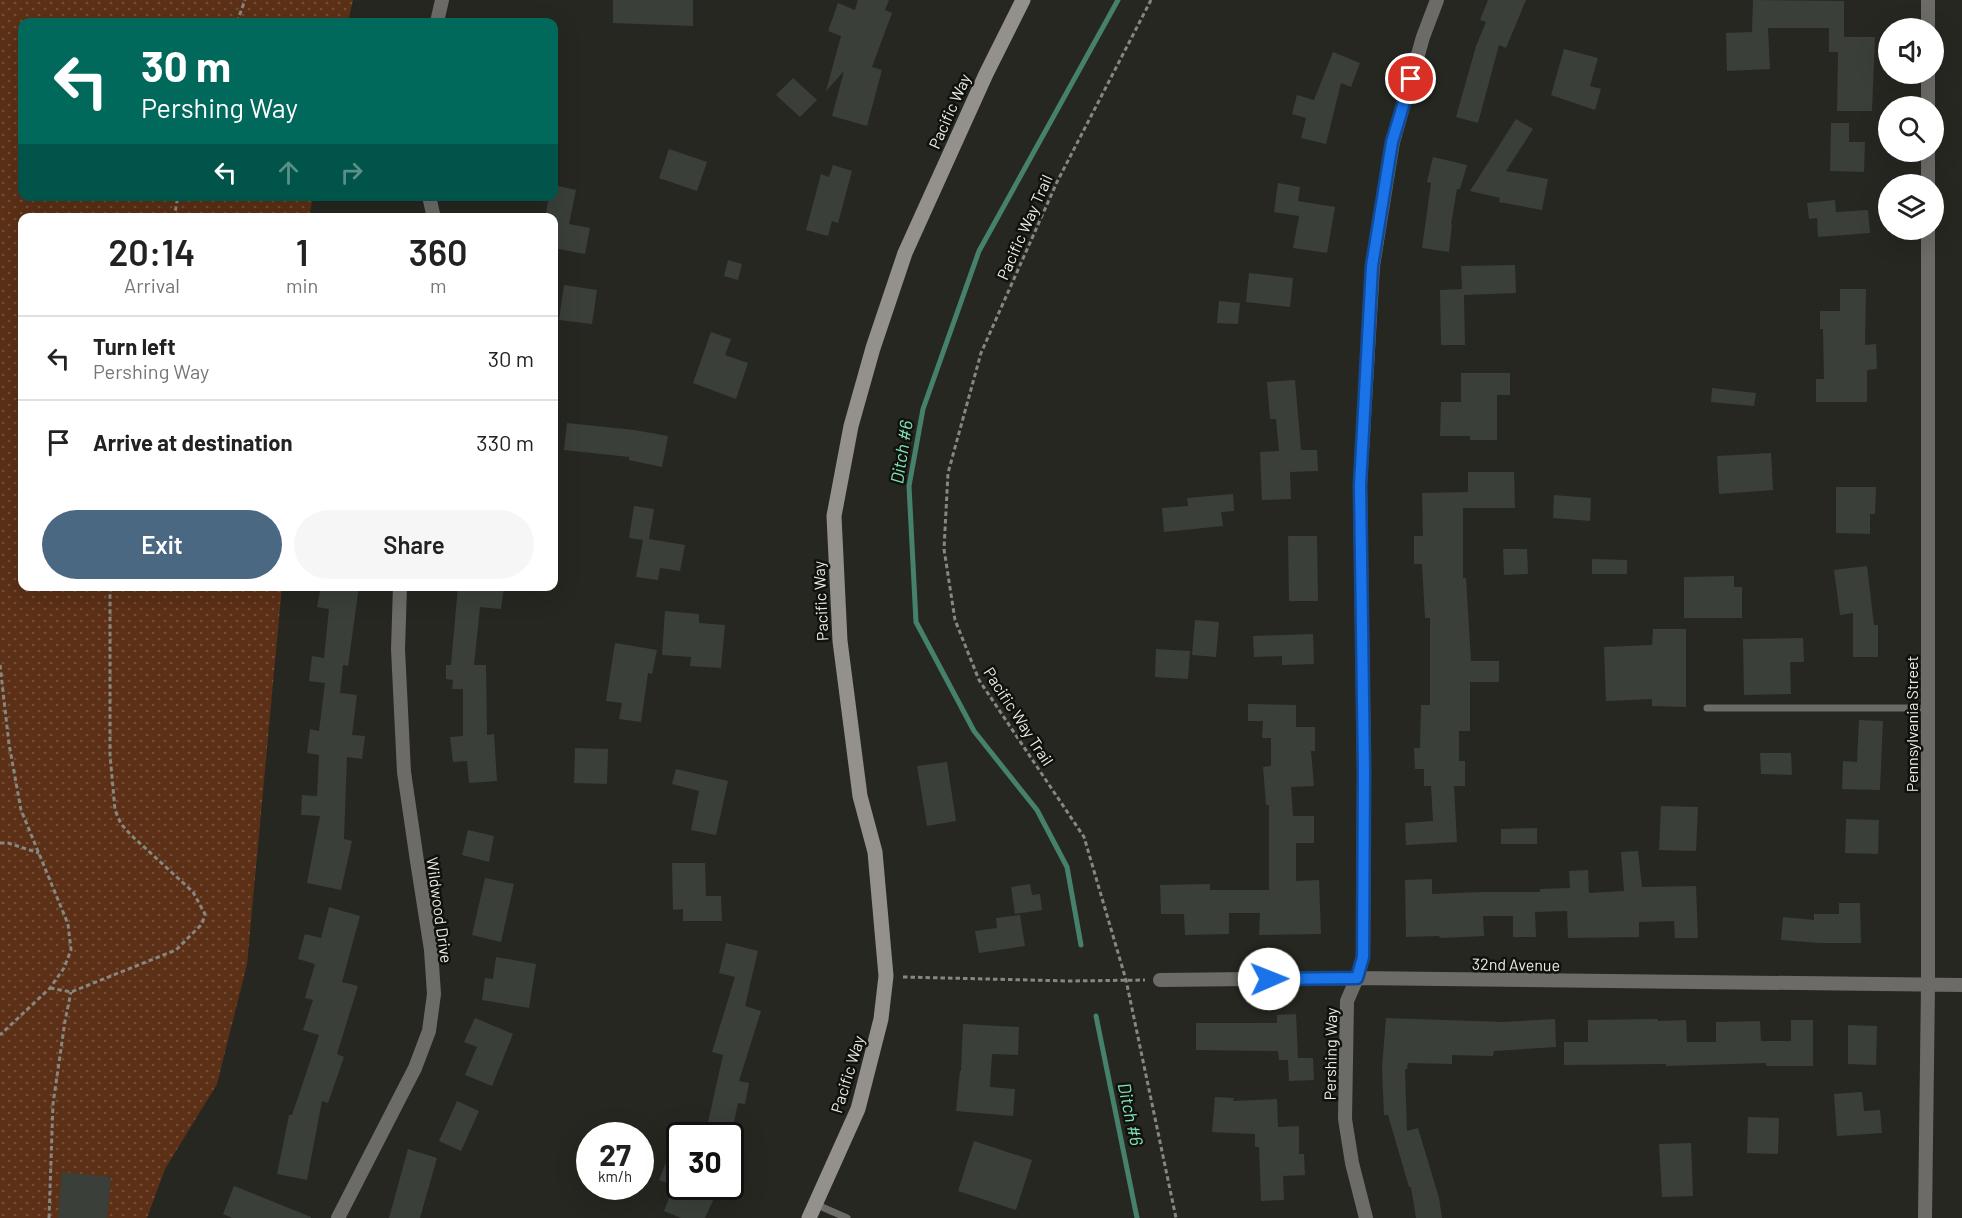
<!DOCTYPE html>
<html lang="en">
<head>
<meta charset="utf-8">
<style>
  body { margin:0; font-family:Barlow,sans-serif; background:#f6f6f6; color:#222; height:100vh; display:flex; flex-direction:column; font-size:22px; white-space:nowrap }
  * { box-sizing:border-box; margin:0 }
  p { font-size:20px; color:#767676 }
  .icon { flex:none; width:33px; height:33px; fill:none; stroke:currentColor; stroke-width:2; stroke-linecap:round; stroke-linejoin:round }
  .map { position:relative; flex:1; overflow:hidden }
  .details { position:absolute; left:18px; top:213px; width:540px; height:378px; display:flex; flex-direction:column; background:#fff; border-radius:12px; box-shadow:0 6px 24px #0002 }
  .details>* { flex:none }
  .top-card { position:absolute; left:18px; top:18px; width:540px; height:183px; border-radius:12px; box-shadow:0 6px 24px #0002; background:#00695c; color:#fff; overflow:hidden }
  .fabs { position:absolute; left:1878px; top:18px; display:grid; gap:12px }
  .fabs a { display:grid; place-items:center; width:66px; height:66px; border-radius:50%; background:#fff; box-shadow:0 6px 24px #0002; font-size:30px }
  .speed { position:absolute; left:576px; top:1122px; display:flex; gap:12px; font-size:30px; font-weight:700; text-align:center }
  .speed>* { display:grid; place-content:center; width:78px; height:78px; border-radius:50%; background:#fff; box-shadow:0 6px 24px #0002; line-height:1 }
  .speed small { font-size:15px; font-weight:400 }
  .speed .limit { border:3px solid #111; border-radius:9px; background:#fff; color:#111 }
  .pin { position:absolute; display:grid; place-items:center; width:51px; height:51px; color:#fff; margin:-26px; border:3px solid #fff; border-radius:50%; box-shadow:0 2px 6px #0007 }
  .me { position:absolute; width:66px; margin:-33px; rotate:89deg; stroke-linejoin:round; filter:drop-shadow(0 0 4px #0008) }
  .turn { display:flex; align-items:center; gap:21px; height:126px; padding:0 24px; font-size:27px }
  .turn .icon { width:78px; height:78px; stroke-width:2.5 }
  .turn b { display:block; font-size:42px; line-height:51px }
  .lanes { display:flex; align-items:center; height:57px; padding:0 24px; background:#0003; justify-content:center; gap:30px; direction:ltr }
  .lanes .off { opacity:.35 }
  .eta { display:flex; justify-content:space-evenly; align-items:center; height:102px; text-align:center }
  .eta b { font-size:36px; font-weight:600; line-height:42px }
  .action { display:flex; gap:12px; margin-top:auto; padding:12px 24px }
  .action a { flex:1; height:69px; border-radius:36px; background:#4b6883; color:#fff; font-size:24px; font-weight:600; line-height:69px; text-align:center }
  .action a+a { background:#f6f6f6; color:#222 }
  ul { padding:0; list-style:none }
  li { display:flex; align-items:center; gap:18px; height:84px; padding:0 24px; border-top:2px solid #e0e0e0 }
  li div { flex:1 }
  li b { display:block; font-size:22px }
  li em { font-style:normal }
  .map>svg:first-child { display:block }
  .grass { fill:url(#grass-dots) }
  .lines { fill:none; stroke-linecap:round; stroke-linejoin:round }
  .stream { stroke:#46816c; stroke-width:5 }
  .building { fill:#3b3f39 }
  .path { stroke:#878782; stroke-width:3; stroke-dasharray:4.5 3; stroke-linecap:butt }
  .service { stroke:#6d6b68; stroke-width:7 }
  .minor { stroke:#6d6b68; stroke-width:14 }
  .secondary { stroke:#94918c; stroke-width:15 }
  .route-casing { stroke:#114b97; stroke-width:15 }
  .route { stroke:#1a73e8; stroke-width:10 }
  .labels { text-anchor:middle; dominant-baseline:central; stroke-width:5; stroke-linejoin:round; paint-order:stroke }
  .street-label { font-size:16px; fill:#ebebe7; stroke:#10100d }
  .water-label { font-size:18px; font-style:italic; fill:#81e5b7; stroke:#10100d }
</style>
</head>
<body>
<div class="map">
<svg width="1962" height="1218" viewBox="0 0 1962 1218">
  <defs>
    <pattern id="grass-dots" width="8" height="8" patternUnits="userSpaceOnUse" patternTransform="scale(1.5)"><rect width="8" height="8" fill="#5b3016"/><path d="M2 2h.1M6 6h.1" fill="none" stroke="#734e38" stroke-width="1.8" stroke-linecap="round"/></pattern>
  </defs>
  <rect width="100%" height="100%" fill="#272721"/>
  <!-- grass -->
  <path class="grass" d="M0 0H353L348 22H22V196L313 197 309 217 22 218V586H282L247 964 217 1084 165 1169 147 1218H0Z"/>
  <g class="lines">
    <!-- stream -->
    <path class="stream" d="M1081 945 1067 867 1037 810 974 731 916 622 909 486 923 409 979 251 1118 0
      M1096 1016 1137 1218"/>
  </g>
  <!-- building -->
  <path class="building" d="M613 0H693V26L613 23Z
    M858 0H889L885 10 892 13 872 67 882 70 867 126 832 116 844 71 826 91 841 36 828 31 838 3 855 10Z
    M1488 0H1526L1506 48 1499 45 1478 123 1456 117 1476 46 1486 22 1480 20Z
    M1753 0 1844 1V37H1875L1872 111H1837L1838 52H1829V28H1768L1770 69 1727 71 1726 33 1752 32Z
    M1564 49 1598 58 1590 86 1601 89 1595 110 1551 95Z
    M1333 52 1360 63 1351 87 1341 83 1326 144 1301 138 1306 118 1292 114 1297 95 1314 100Z
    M793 78 817 100 800 117 776 95Z
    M1516 119 1533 129 1506 171 1548 179 1542 210 1499 202 1500 198 1470 191Z
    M1831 123H1849V142H1865L1864 172 1830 171Z
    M669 149 707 162 697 191 659 178Z
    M1433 157 1467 165 1460 189H1457L1451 224H1452L1449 252 1422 248 1431 183 1427 182Z
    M833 165 852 171 838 223 832 221 828 236 806 230 821 174 829 177Z
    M1278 183 1300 187 1298 201 1335 207 1327 253 1293 248 1299 216 1274 212Z
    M554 185 576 190 569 224 590 228 585 254 554 248V218H545L549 196H554Z
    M1835 200 1836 212 1868 210 1870 233 1818 237 1817 218 1809 219 1807 203Z
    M728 260 742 264 738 280 724 276Z
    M1515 265 1516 293 1464 295 1465 345H1441L1440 290 1462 289 1461 266Z
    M1249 273 1293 278 1290 307 1246 302Z
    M564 285 597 290 592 324 559 320Z
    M1840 289H1866L1865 345 1876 344 1877 369 1867 370V402H1816V379H1824L1823 329H1820V311H1840Z
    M1219 301 1240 303 1238 324 1217 323Z
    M711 332 731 339 725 355 748 363 736 399 693 383Z
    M1461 373H1510V395H1497V440H1470V436H1440L1441 402H1461Z
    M1295 380 1301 450H1317L1318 471 1290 472 1291 499 1262 500 1260 452 1279 451 1276 419H1270L1267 382Z
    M1712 388 1756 393 1754 406 1711 402Z
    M567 423 634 430 668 436 662 467 629 460V457L564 450Z
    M1771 453 1773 490 1719 494 1717 456Z
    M1468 472H1514L1515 508H1463V578H1466L1471 661H1499V682H1470V731H1459V761H1465V786H1454L1457 842 1406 845 1405 823 1433 821 1431 786H1424V769H1415L1414 748H1420L1421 705H1430V618H1425L1422 564H1414V536H1423L1422 493 1468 492Z
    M1836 487H1876L1875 514H1870V534L1836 533Z
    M1233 494 1234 511 1221 512 1223 526 1164 532 1162 508 1188 506 1187 498Z
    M1554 495 1591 498 1590 521 1553 518Z
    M634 506 654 509 649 539 685 545 680 571 660 568 658 580 636 577 643 540 629 538Z
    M1288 536H1317L1318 601H1289Z
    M1503 549H1527L1528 574 1504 575Z
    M1592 559 1627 560V574H1592Z
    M1867 566 1874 625H1878V657H1853V613L1840 615 1834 570Z
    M1734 576V587H1742V618H1684V577Z
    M321 586H359L348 666 343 665 340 693 357 695 352 735 365 736 362 759 347 757 344 839 352 841 341 890 307 883 320 816 301 815 302 795 317 796 319 755 307 753 310 729 319 731 325 683 309 681 312 656 324 658 329 609 317 607Z
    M458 586H504L501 609 480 607 474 665H486L487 735 494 734 497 781 469 783 467 761 453 762 450 737 463 736V689H452L453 680 446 679V665H451Z
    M665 611 699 614V623L725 625 721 668 690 666 691 657 662 655Z
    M1195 620 1219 622 1216 657 1192 655Z
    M1653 629H1686V707L1652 706V699L1606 701 1604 647 1652 645Z
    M1313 634 1314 664 1282 665V656L1254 657 1253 636Z
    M1803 638 1804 662H1790L1791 694 1744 695 1743 639Z
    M615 643 657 650 652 674 648 673 641 722 619 719 622 703 606 701Z
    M1156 649 1190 651 1188 679 1155 677Z
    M1248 704 1296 705V727H1315V751H1311L1314 786 1291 787 1293 816H1314V843H1296V881L1319 880 1321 934 1259 935 1260 913H1229V934L1185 935 1184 914H1161L1160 885 1210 884V890H1269V805H1266L1263 767 1271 766V738H1262L1263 721H1248Z
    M1859 720 1883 721 1880 790 1842 789 1843 761 1857 762Z
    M575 748 608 749 607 784 574 783Z
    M1760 753H1791L1792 775 1761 774Z
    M947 762 956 821 927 826 917 766Z
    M676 769 728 781 716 835 691 830 699 791 672 784Z
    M1661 806 1698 807 1696 851 1659 850Z
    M1846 819 1879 820 1878 854 1845 853Z
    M1537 828V844H1501V829Z
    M468 830 494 836 489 862 462 855Z
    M1638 851 1642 887 1696 886 1698 938H1675L1674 921 1639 922V937L1568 938 1567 911 1535 912 1536 937H1513V916H1483L1484 936 1440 938 1439 936 1406 937 1405 880 1432 879V894L1482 892H1540V889L1570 888 1569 871 1588 870 1589 893 1624 891 1621 852Z
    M672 863H705L706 896H721L722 921H683V909L673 910Z
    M485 878 514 884 501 942 472 935Z
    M1030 884 1032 895 1040 894 1042 910 1015 914 1011 887Z
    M1839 903H1860L1861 943H1819L1781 940 1783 917 1814 920V914H1839Z
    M329 907 360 916 342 982 358 986 337 1054 344 1057 328 1103 322 1101 307 1180 277 1174 289 1115H292L319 1035 303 1030 313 1000 305 998 315 964 298 959 305 934 321 938Z
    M1020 915 1025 946 979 953 975 931 997 928 996 918Z
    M726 943 758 951 745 1006 761 1011 739 1081 749 1083 745 1104 738 1103 731 1136H705L723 1055 712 1052 735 977 719 973Z
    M496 957 536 964 529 1008 482 1000 485 978 493 979Z
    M1296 1014 1298 1058H1313L1314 1080 1289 1081 1288 1060H1279L1278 1051 1196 1050V1023H1277V1015Z
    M475 1018 513 1034 492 1086 465 1075 477 1047 464 1042Z
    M1386 1018 1503 1022 1555 1019 1556 1047 1494 1051 1493 1056 1452 1055V1064L1408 1063 1407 1069H1405L1407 1131 1418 1128 1439 1198 1442 1218H1416L1411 1187H1409L1388 1115H1384L1382 1067Z
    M1658 1019V1021L1686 1020 1687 1042H1716V1022L1760 1021 1761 1041H1791V1020H1813V1066H1766V1063L1666 1066V1064L1564 1065V1042H1588V1020Z
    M963 1024 1019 1027 1018 1055 992 1054 991 1070 990 1087 1015 1089 1013 1116 956 1111 960 1071H961Z
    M1848 1025 1877 1026 1876 1065 1848 1064Z
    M1862 1092 1864 1111 1880 1110 1882 1133 1837 1136 1834 1094Z
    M1215 1097 1234 1098 1233 1101 1277 1099 1278 1127 1299 1126V1154H1304L1305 1175 1283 1176 1284 1200 1261 1201 1259 1147H1255V1134L1212 1132Z
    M457 1101 479 1111 461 1151 439 1141Z
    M1748 1117 1779 1118 1778 1154 1747 1153Z
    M679 1130 680 1186H685L714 1198 705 1218H681L664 1211 674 1186 659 1180Z
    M974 1141 1032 1160 1016 1210 958 1191Z
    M1691 1143 1693 1196 1662 1197 1659 1144Z
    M408 1149 437 1158 420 1218H389Z
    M62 1172 111 1177 107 1218H58Z
    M234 1186 311 1217V1218H232L223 1214Z"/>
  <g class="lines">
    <!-- path -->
    <path class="path" d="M1151 0 1057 182 981 353 948 473 944 549 955 620 979 680 1084 837 1126 980 1176 1218
      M237 22 245 0
      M174 218 178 196
      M0 665 9 744 21 810 68 924 71 950 64 968 50 988 0 1035
      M0 843H8L39 853
      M903 977 1070 981 1145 980
      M50 988 71 992 176 950 202 924 205 914 193 892 131 835 121 824 115 810 110 755V586
      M49 1218 53 1104 65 1021 71 992"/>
    <!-- service -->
    <path class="service" d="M1707 708H1928
      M815 1204 847 1218"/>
    <!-- minor -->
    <path class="minor" d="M437 22 442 0
      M1928 28V0
      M1928 106V74
      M1928 184V152
      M429 196 434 218
      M1160 980 1357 978 1962 985
      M338 1218 415 1068 429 1031 434 994 431 950 417 861 404 772 398 649 400 586
      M1366 1218 1352 1163 1345 1119 1347 1001 1357 978 1363 957 1364 771 1360 485 1373 266 1393 142 1423 37 1437 0
      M1925 1218 1928 985V230"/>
    <!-- secondary -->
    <path class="secondary" d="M809 1218 858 1109 881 1019 886 976 875 852 860 796 840 641 834 516 851 426 873 348 905 253 986 74 1023 0"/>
  </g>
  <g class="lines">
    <!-- route casing -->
    <g class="route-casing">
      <path id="route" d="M1269 979 1357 978 1363 957 1364 771 1360 485 1372 266 1392 142 1411 79"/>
    </g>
    <!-- route -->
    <use href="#route" class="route"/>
  </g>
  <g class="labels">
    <!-- street labels -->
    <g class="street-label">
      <text transform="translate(949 111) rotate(-66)">Pacific Way</text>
      <text transform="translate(1024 227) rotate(-66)">Pacific Way Trail</text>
      <text transform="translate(820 601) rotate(-93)">Pacific Way</text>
      <text transform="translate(1019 716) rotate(57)">Pacific Way Trail</text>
      <text transform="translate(1911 724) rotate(-90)">Pennsylvania Street</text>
      <text transform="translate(440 910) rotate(82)">Wildwood Drive</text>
      <text transform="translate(1516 964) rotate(1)">32nd Avenue</text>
      <text transform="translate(1330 1054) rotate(-89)">Pershing Way</text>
      <text transform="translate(847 1074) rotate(-73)">Pacific Way</text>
    </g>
    <!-- water labels -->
    <g class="water-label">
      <text transform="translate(901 452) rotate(-81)">Ditch #6</text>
      <text transform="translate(1131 1114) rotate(78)">Ditch #6</text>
    </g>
  </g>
</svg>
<div class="fabs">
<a><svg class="icon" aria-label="sound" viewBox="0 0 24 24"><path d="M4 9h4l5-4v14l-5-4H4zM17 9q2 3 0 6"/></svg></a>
<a><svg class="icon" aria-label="search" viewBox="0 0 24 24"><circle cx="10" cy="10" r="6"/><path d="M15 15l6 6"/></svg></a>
<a><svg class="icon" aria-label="layers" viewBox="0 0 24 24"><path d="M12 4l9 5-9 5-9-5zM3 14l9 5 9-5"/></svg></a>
</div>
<div class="speed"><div>27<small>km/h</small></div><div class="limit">30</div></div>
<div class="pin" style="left:1411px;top:79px;background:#d93025"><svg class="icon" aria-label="arrive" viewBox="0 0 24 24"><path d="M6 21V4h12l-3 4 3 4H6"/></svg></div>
<svg class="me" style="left:1269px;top:979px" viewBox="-20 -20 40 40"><circle r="19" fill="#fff"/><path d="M0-13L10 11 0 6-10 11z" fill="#1a73e8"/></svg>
<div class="top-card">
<div class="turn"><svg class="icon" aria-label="left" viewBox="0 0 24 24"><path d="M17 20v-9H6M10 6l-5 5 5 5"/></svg><div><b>30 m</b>Pershing Way</div></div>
<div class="lanes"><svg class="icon" aria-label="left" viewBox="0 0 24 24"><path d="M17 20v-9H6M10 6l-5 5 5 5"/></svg><svg class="icon off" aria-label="ahead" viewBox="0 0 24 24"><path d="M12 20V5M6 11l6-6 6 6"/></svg><svg class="icon off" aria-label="right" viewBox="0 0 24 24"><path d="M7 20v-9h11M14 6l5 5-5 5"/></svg></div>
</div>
<section class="details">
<div class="eta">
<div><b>20:14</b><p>Arrival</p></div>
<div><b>1</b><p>min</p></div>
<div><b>360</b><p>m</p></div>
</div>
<ul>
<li><svg class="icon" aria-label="left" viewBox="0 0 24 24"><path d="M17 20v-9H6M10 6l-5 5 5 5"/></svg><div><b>Turn left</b><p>Pershing Way</p></div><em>30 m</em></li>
<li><svg class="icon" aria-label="arrive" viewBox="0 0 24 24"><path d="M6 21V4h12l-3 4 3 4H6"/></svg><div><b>Arrive at destination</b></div><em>330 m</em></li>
</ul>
<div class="action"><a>Exit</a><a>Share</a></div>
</section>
</div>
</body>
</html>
